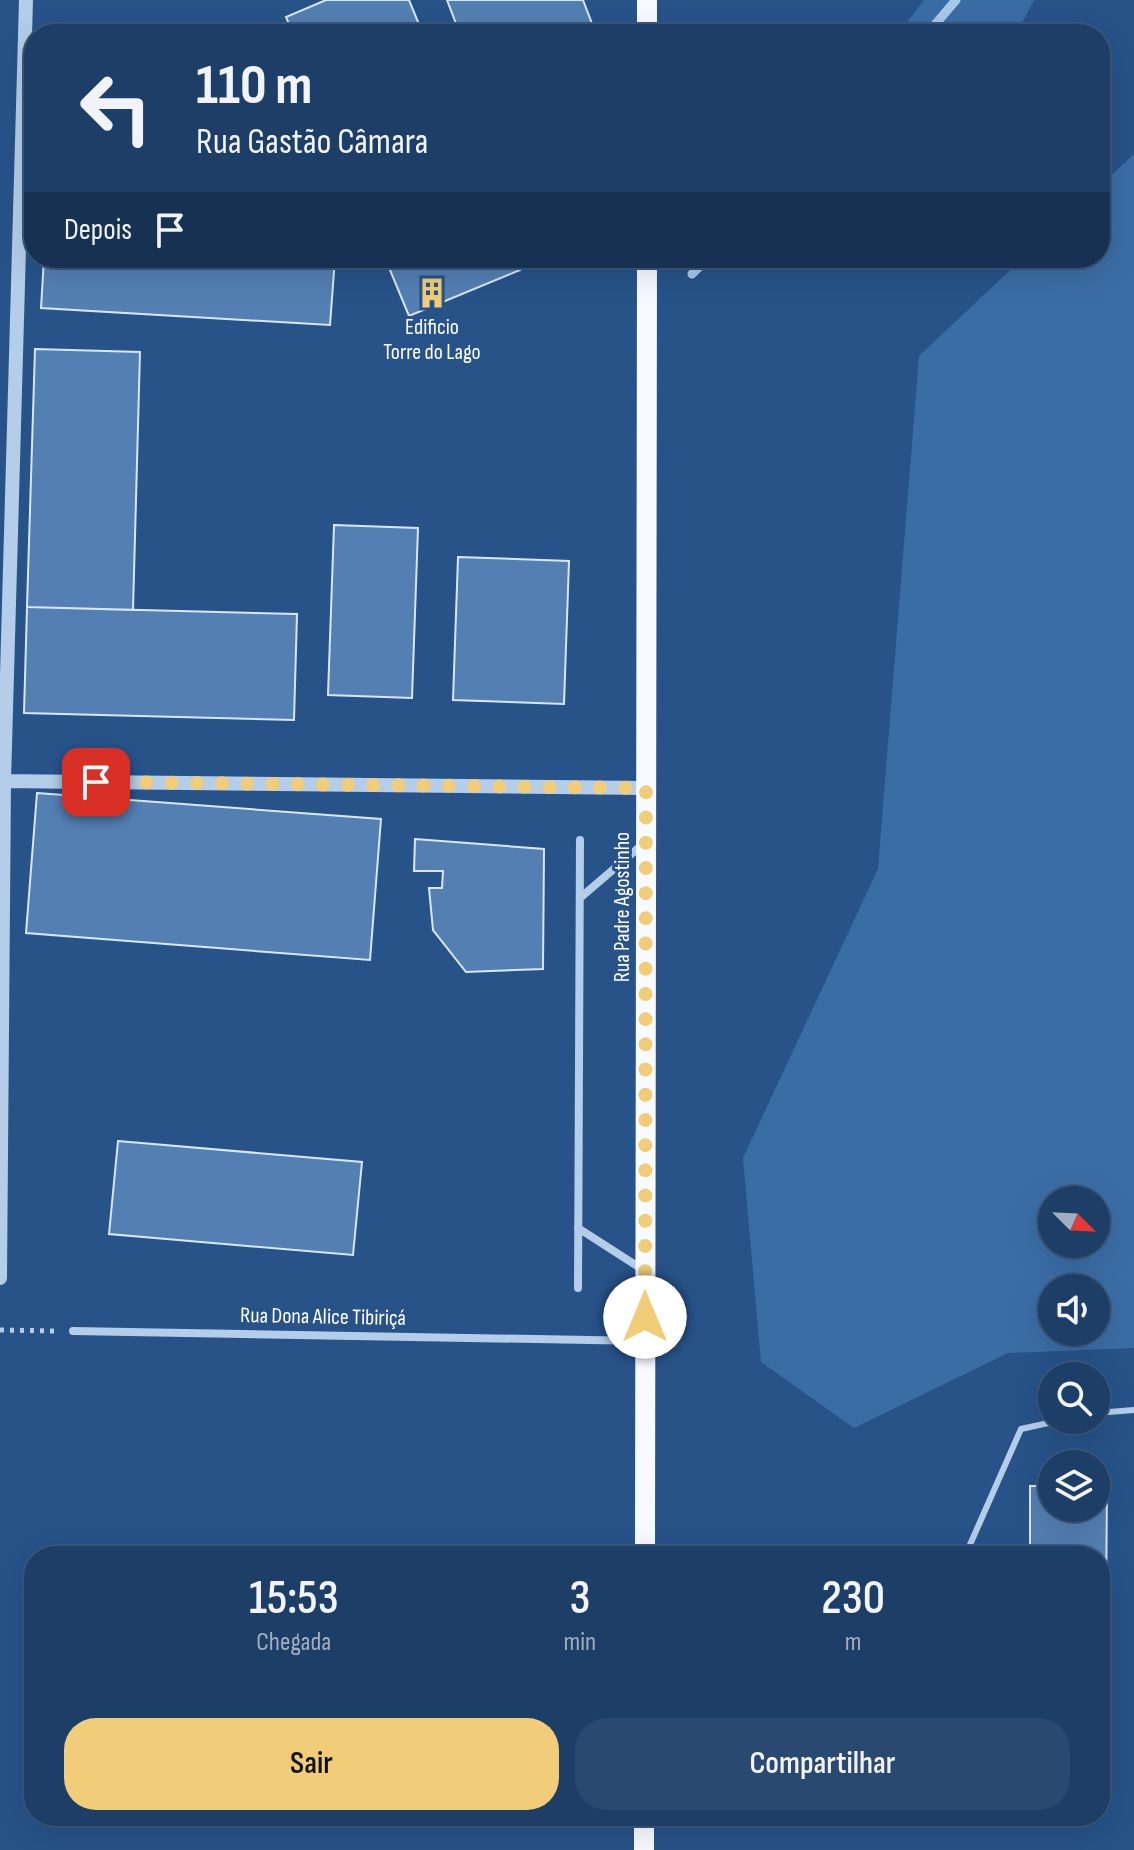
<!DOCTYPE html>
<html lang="pt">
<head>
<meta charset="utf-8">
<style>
  body { margin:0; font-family:"Sofia Sans Condensed",sans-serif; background:#2a4970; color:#f1f3f6; height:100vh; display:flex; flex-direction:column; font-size:30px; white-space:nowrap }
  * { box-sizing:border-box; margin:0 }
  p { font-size:26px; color:#a0aec0 }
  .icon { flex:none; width:44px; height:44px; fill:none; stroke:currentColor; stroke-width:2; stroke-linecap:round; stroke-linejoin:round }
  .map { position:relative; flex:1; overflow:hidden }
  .drawer { position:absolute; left:24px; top:1546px; width:1086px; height:280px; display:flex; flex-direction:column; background:#1d3e67; border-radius:32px; box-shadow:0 8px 32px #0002,0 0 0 2px #3b577b }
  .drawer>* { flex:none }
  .hud { position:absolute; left:24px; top:24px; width:1086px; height:244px; border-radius:32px; box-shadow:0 8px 32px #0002,0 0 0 2px #3b577b; background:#1d3e67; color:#f1f3f6; overflow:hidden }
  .needle { width:52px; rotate:114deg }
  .buttons { position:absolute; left:1038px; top:1186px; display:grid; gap:16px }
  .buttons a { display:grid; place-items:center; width:72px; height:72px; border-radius:50%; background:#1d3e67; box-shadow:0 8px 32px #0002,0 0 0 2px #3b577b; font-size:40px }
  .pin { position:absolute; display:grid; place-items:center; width:68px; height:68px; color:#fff; margin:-34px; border-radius:16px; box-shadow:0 4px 12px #0006 }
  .me { position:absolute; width:88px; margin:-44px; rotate:0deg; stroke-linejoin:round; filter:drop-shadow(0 0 6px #0008) }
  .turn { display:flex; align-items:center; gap:28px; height:168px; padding:0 40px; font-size:36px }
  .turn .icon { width:104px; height:104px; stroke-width:2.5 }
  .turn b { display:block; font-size:56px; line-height:68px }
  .then { display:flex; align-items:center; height:76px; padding:0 40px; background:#0003; gap:16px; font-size:30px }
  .eta { display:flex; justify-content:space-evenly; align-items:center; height:136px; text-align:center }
  .eta b { font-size:48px; font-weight:600; line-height:56px }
  .action { display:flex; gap:16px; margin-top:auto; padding:16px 40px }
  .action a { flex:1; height:92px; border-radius:32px; background:#f1cd79; color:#111; font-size:32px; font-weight:600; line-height:92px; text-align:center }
  .action a+a { background:#2a4970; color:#f1f3f6 }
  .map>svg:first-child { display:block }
  .green { fill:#3b6da5; fill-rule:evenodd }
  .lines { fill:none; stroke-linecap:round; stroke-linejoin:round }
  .stream { stroke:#a8c8e9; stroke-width:9 }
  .building { fill:#537fb2; stroke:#d8e6f7; stroke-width:2 }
  .path { stroke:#b4cde9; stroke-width:5; stroke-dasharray:4 6; stroke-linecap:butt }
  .service { stroke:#b4cde9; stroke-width:6 }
  .minor { stroke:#b4cde9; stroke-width:8 }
  .tertiary { stroke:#b4cde9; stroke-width:14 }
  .primary { stroke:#f7fafe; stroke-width:20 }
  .route { stroke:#f1cd79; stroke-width:14; stroke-dasharray:0 25.2 }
  .labels { text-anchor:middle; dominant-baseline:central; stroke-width:6; stroke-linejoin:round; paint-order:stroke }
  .poi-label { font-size:22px; fill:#fff; stroke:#275389 }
  .street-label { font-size:22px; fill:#fff; stroke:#275389 }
</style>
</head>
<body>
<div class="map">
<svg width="1134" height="1850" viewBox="0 0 1134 1850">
  <rect width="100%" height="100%" fill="#275389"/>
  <!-- green -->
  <path class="green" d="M924 0H1034L1016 34H898Z
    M1134 154V1348L1008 1353 854 1428 761 1362 743 1158 878 869 919 356 1023 258H1100V186ZM1052 1200H1096V1244H1052ZM1052 1288H1096V1332H1052Z"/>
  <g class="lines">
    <!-- stream -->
    <path class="stream" d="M927 34 956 0
      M692 274 708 258"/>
  </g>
  <!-- building -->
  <path class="building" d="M326 0H409L423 34H293L286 17Z
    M447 0H583L596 34H460Z
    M44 258H335L330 325 41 308Z
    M385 258H514L520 270 409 316Z
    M35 349 140 352 133 610 27 607Z
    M334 525 418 528 412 698 328 695Z
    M458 557 569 561 564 704 453 700Z
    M27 607 297 614 294 720 24 713Z
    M37 793 381 819 370 960 26 933Z
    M415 839 544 849 543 969 466 972 433 930 429 888H442L443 871H414Z
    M118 1141 362 1162 353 1255 109 1234Z
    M1030 1486H1052V1508H1096V1486H1107L1105 1732H1100V1556H1030Z"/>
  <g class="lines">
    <!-- path -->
    <path class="path" d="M0 1330 56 1331"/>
    <!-- service -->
    <path class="service" d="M1096 1413 1134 1410
      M965 1556 1021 1429 1062 1420"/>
    <!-- minor -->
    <path class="minor" d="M580 898 643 844
      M578 1228 645 1271
      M578 1288 580 840
      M73 1331 644 1341"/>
    <!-- tertiary -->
    <path class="tertiary" d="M0 781 646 788
      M0 1278 4 781 26 0"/>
    <!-- primary -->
    <path class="primary" d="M647 34V0
      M645 1556 647 258
      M644 1850V1816"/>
  </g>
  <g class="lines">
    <!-- route -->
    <path class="route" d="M96 782 646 788 645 1317"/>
  </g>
  <!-- icons -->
  <defs>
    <g id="building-bare" transform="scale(2.4)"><path d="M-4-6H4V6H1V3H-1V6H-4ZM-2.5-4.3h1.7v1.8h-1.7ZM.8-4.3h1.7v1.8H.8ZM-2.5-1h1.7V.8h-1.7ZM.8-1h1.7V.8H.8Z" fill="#f1cd79" stroke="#275389" stroke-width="2.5" paint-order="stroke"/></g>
  </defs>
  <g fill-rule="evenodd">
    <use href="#building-bare" x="432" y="293"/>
  </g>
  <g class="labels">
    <!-- poi labels -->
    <g class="poi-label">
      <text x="432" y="327">Edificio<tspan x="432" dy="25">Torre do Lago</tspan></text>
    </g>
    <!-- street labels -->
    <g class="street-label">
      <text transform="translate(622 907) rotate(-90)">Rua Padre Agostinho</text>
      <text transform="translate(323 1317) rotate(1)">Rua Dona Alice Tibiriçá</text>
    </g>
  </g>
</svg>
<div class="buttons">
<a><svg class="needle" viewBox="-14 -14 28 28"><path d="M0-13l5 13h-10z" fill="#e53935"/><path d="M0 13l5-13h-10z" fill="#a0aec0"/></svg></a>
<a><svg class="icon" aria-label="sound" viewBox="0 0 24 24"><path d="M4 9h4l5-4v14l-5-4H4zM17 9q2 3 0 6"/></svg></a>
<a><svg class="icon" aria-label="search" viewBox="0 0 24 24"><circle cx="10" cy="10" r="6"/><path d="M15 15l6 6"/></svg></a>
<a><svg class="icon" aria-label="layers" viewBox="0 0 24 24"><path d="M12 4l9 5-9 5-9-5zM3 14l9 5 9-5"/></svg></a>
</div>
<div class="pin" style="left:96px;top:782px;background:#d93025"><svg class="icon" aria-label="arrive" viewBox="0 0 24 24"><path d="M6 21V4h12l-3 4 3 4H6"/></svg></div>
<svg class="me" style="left:645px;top:1317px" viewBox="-20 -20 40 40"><circle r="19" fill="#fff"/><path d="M0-13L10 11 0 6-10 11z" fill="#f1cd79"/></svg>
<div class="hud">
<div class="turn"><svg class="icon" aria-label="left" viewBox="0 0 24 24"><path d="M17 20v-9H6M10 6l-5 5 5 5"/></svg><div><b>110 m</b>Rua Gastão Câmara</div></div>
<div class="then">Depois<svg class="icon" aria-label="arrive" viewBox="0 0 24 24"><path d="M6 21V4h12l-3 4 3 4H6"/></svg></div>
</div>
<section class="drawer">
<div class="eta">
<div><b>15:53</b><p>Chegada</p></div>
<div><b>3</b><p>min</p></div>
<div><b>230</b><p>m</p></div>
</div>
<div class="action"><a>Sair</a><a>Compartilhar</a></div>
</section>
</div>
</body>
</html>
